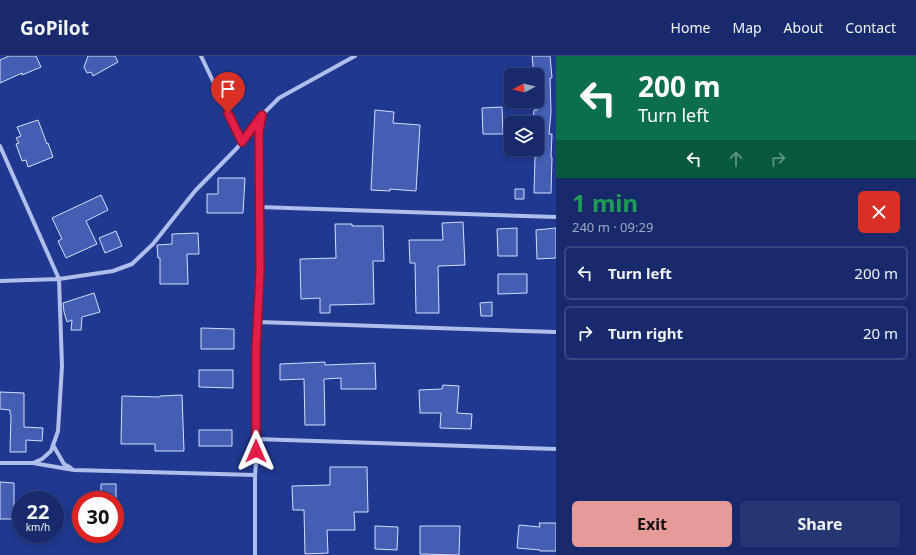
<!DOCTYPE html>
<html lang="en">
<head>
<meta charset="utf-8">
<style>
  body { margin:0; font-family:"Noto Sans",sans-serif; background:#253673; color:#f1f3f6; height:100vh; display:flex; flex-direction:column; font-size:15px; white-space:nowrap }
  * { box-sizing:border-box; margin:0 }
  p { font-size:13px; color:#9fa7c1 }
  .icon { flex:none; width:22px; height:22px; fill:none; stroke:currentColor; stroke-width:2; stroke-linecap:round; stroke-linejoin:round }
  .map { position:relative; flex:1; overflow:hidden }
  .sheet { display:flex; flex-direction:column; background:#182a6b; width:360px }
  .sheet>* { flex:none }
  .banner { background:#0b6e4f; color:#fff; overflow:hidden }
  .needle { width:26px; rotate:263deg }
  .fabs { position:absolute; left:504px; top:12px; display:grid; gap:8px }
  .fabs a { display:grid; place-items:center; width:40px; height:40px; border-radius:6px; background:#182a6b; box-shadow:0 2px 6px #0003,0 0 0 1px #36467e; font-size:20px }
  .speed { position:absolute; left:12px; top:435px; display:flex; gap:8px; font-size:20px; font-weight:700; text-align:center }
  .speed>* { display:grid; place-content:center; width:52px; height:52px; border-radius:50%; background:#182a6b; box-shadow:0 2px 6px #0003,0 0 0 1px #36467e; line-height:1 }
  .speed small { font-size:10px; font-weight:400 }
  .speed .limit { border:6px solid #d22; background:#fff; color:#111 }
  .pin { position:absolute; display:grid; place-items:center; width:34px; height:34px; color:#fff; margin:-41px -17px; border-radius:50% 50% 50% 0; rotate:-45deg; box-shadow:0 0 4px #0007 }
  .pin .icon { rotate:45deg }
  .me { position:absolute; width:44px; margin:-22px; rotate:0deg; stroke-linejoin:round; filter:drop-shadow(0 0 3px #0008) }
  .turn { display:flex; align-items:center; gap:14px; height:84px; padding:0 16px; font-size:18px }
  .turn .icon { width:52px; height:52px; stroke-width:2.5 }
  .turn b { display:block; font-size:28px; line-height:34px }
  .lanes { display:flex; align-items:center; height:38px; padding:0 16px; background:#0003; justify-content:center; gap:20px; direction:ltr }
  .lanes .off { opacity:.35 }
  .round { display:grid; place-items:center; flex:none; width:42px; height:42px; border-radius:6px; background:#253673 }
  .summary { display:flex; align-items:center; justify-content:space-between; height:68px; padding:0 16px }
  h1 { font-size:24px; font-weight:700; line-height:30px; color:#1e9e55 }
  .primary-button { display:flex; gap:8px; margin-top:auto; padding:8px 16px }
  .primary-button a { flex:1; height:46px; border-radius:6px; background:#e69b98; color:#111; font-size:16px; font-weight:700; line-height:46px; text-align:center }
  .primary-button a+a { background:#253673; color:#f1f3f6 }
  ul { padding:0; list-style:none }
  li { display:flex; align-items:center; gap:12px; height:54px; margin:0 8px 6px; padding:0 8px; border:2px solid #36467e; border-radius:6px }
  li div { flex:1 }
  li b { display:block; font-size:15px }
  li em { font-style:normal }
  header { display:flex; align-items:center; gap:24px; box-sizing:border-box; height:56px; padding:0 20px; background:#182a6b; border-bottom:1px solid #36467e }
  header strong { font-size:19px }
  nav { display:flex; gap:22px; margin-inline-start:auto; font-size:14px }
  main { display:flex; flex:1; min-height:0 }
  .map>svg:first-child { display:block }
  .building { fill:#455eb4; stroke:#d5def9 }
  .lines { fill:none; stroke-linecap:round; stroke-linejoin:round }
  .minor { stroke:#b0beec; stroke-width:4 }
  .route-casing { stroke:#92132f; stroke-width:10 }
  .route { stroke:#e11d48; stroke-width:7 }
</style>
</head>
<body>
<header>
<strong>GoPilot</strong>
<nav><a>Home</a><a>Map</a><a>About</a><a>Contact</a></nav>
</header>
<main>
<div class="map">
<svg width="556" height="499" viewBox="0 0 556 499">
  <rect width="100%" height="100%" fill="#20388f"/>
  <!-- building -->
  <path class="building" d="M9 0H36L41 11 22 19V17L0 27V4Z
    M88 0H115L118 6 93 20 91 16 87 17 84 11Z
    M532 0H550L552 22H550L551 56 549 78H552L551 101H552L551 137H534L535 101H537V66L533 65 534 54H537V19H534Z
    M502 51 503 78H483L482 52Z
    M375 54 394 56 393 67 420 69 416 135 390 133V135L371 134Z
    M38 64 47 88 48 87 53 101 28 111 26 104 22 105 16 88 19 87 16 82 21 80 17 71Z
    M218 122H245L243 157H207V138H218Z
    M515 133H524V143H515Z
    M101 139 108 154 86 165 97 188 66 202 58 185 62 183 52 162Z
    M463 166 465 209 438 210 439 257H416L415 207H410L409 184H443L442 167Z
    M335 168H352V170H383L384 205H373L374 248 330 249V257H320V242L301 243 300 203 336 202Z
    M517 172V200H498L497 173Z
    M556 172V202L537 203 536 174Z
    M116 175 122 190 105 197 99 182Z
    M198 177 199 198H187L188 228H160V202H158L157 189 172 188V178Z
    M498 218H527V237L498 238Z
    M94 237 100 256 82 261 81 274H71L72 264 67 266 64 256 63 247Z
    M492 246V260H481L480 247Z
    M201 272 234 273V293H201Z
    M325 306V309L375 307 376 333H341V322L324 323 325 369H305L304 323 280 324V308Z
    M199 314H233V332L199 331Z
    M443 329 459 330 457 357 472 358 471 373 440 372 441 357H420L419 334 442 333Z
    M0 336 24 337V371L43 372 42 385 26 384V396H10L11 359 10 358V354L0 353Z
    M182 339 184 395H155V388H121L122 340 160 341V340Z
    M199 374H232V390H199Z
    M330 411H367L368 456H354L355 474H327L328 497 305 498 304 454H293L292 430 330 429Z
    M0 426 14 427V463H0Z
    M101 428H116V444H101Z
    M539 467H556V495H540V494L517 492 519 469 540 471Z
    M375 470 398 471 397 494 375 493Z
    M420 470H460L459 499 420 498Z"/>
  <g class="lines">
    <!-- minor -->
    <path class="minor" d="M201 0 242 86
      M0 90 59 223 62 310 58 375 51 395 42 403 33 407
      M259 151 556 161
      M0 225 59 223 113 215 132 208 153 188 195 135 237 92 261 61
      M258 266 556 276
      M256 383 556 393
      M53 389 64 408 71 412
      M0 407H33L74 414 255 419
      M255 499V419L256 407V294L260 216 259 76 262 59 279 42 355 0"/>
  </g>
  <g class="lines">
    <!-- route casing -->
    <g class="route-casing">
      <path id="route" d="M228 57 242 86 262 59 259 76 260 216 256 294V395"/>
    </g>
    <!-- route -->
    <use href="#route" class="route"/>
  </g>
</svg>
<div class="fabs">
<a><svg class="needle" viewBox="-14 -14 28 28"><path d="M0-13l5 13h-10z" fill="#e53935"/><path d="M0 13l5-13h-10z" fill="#9fa7c1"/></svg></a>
<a><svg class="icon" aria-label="layers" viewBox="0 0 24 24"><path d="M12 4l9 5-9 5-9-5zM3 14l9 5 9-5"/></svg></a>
</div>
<div class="speed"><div>22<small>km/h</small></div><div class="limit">30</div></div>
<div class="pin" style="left:228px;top:57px;background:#d93025"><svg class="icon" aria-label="arrive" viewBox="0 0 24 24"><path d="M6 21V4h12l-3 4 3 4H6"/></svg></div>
<svg class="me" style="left:256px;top:395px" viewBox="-20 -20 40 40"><path d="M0-17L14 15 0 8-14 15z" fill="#e11d48" stroke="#fff" stroke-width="4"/></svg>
</div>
<section class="sheet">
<div class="banner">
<div class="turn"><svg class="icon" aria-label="left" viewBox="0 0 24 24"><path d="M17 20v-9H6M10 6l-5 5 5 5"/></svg><div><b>200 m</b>Turn left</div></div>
<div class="lanes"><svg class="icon" aria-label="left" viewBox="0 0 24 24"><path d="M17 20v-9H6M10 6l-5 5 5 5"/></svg><svg class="icon off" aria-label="ahead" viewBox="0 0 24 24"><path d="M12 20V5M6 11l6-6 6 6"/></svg><svg class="icon off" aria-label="right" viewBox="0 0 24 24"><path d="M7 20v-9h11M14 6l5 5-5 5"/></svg></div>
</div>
<div class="summary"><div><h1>1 min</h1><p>240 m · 09:29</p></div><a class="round" style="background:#d93025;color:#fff"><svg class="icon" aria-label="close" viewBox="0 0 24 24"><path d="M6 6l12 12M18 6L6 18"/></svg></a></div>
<ul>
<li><svg class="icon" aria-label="left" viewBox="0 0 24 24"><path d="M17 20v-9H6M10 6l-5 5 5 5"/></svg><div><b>Turn left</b></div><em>200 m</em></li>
<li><svg class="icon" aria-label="right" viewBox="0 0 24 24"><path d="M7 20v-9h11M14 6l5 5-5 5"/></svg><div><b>Turn right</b></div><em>20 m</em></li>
</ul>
<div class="primary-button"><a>Exit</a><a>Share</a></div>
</section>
</main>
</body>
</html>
